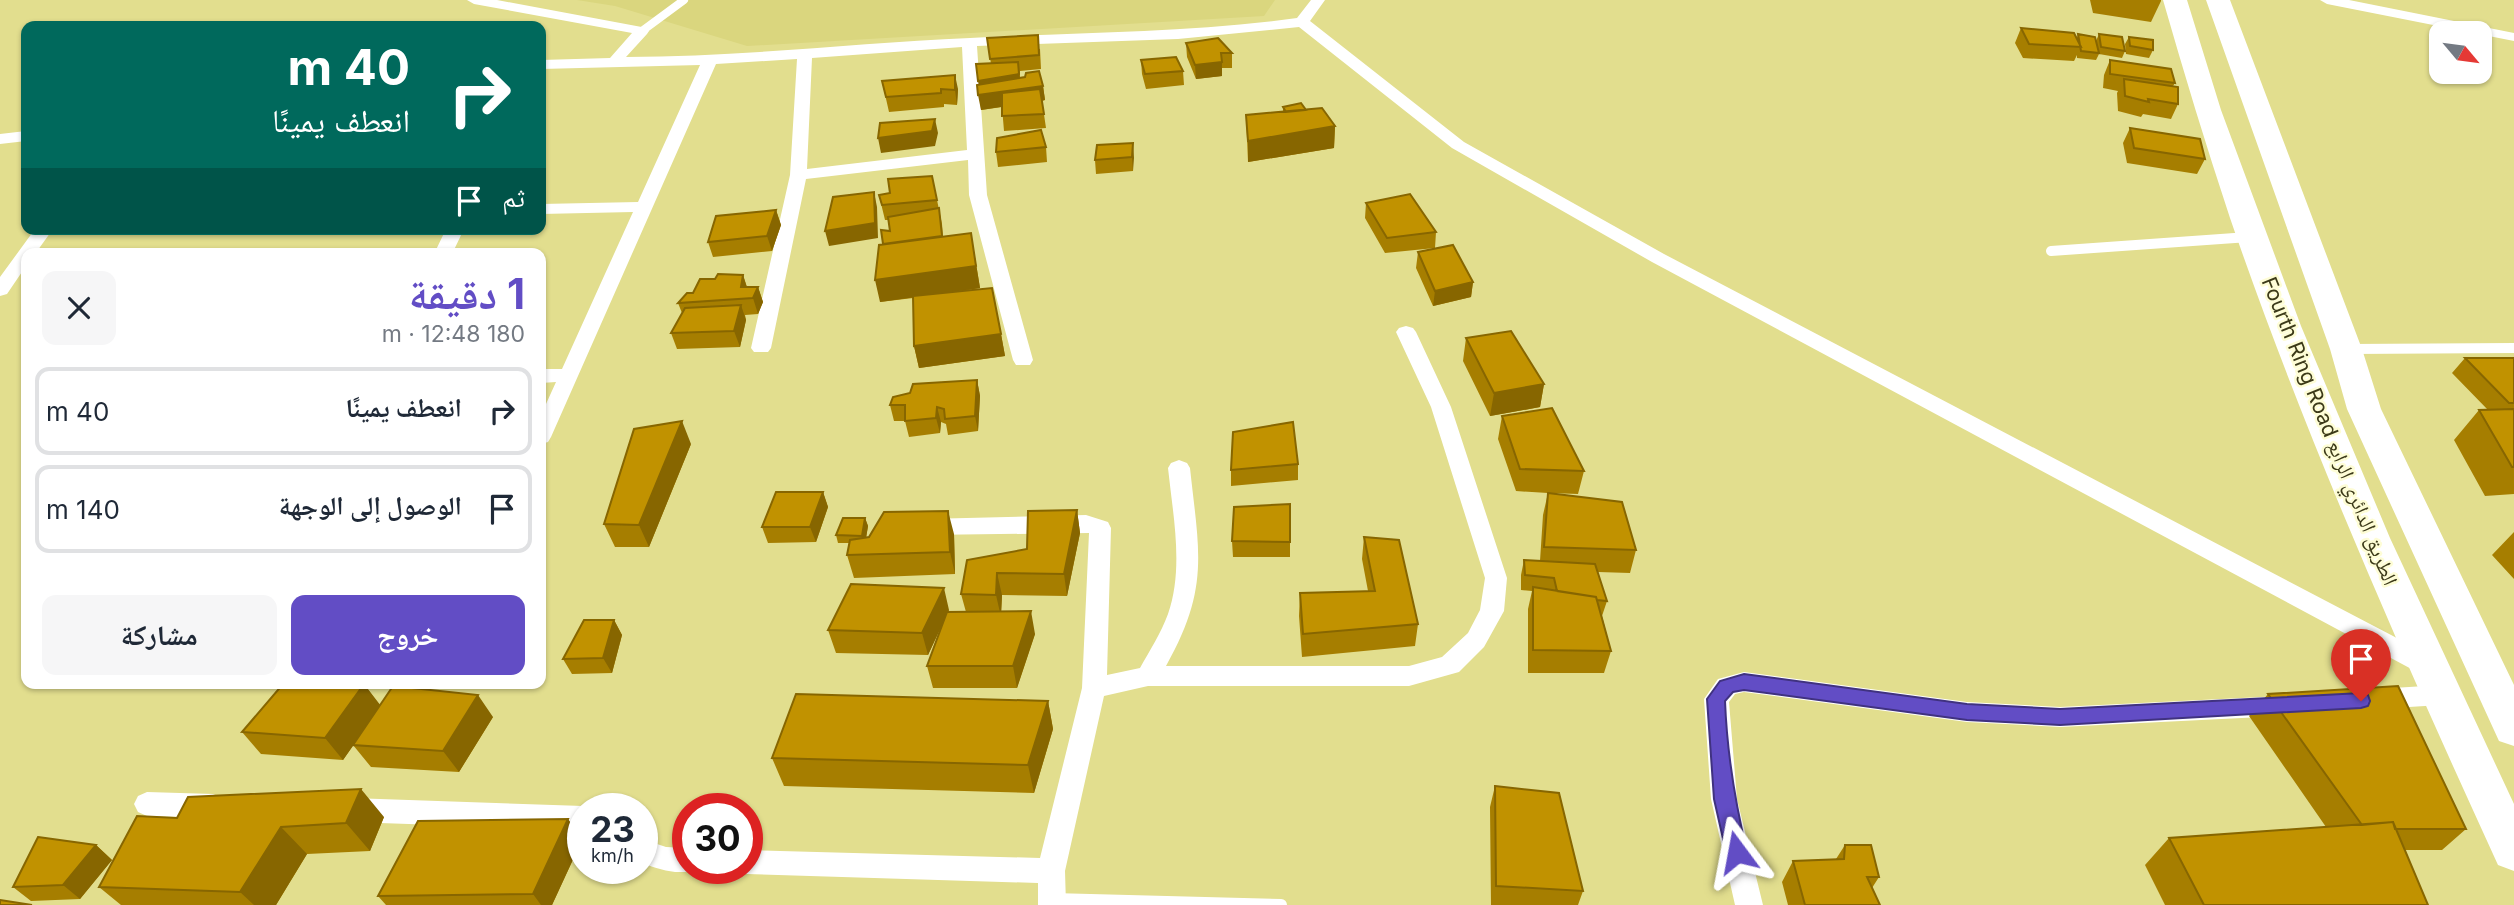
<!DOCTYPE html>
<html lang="ar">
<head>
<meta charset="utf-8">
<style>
  body { margin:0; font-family:Inter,"Noto Naskh Arabic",sans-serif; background:#f6f6f7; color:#1f2937; direction:rtl; height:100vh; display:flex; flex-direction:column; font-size:26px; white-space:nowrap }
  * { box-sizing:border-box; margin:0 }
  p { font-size:23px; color:#747a83 }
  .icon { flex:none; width:38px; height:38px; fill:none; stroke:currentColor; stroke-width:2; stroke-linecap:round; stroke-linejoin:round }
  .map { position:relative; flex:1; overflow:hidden; direction:ltr }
  .details { position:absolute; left:21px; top:248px; width:525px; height:441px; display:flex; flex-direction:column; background:#fff; border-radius:14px; box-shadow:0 2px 5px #0004; direction:rtl }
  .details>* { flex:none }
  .banner { position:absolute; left:21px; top:21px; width:525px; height:214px; border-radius:14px; box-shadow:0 2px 5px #0004; direction:rtl; background:#00695c; color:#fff; overflow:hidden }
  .needle { width:46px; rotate:119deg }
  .controls { position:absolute; left:2429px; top:21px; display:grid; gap:14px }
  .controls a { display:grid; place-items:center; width:63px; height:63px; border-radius:14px; background:#fff; box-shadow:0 2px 5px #0004; font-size:35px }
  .speed { position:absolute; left:567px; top:793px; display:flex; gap:14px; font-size:35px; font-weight:700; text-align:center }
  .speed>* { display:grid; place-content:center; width:91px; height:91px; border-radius:50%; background:#fff; box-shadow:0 2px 5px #0004; line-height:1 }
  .speed small { font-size:18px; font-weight:400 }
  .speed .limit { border:10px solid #d22; background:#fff; color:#111 }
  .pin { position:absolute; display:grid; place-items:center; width:60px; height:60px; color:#fff; margin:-72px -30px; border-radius:50% 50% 50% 0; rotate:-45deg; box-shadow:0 0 7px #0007 }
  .pin .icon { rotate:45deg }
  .me { position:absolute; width:77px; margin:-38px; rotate:347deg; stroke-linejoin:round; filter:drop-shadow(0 0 5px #0008) }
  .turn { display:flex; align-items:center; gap:24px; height:147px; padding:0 21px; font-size:32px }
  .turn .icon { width:91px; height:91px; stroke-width:2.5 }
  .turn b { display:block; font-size:49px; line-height:60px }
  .then { display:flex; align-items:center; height:66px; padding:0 21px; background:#0003; gap:14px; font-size:26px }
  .round { display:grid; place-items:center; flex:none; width:74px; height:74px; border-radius:14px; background:#f6f6f7 }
  .head { display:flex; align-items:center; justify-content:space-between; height:119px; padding:0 21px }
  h1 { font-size:42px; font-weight:700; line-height:52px; color:#624dc5 }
  .action { display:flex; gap:14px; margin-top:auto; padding:14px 21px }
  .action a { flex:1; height:80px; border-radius:14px; background:#624dc5; color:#fff; font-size:28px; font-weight:700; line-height:80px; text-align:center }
  .action a+a { background:#f6f6f7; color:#1f2937 }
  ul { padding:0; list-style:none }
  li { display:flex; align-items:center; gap:21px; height:88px; margin:0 14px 10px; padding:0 7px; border:4px solid #e0e1e3; border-radius:14px }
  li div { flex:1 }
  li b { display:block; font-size:26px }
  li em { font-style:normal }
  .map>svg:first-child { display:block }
  .built { fill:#dad67e }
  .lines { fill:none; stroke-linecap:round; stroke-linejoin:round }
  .service-far2 { stroke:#fff; stroke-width:8 }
  .service-far1 { stroke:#fff; stroke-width:10 }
  .service { stroke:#fff; stroke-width:12 }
  .minor { fill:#fff; fill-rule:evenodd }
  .primary { fill:#fff; fill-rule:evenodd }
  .wall { fill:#a67e00 }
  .shaded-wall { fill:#876600 }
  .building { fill:#c19200; stroke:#876600; stroke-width:2 }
  .route { fill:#624dc5; stroke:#403280; stroke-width:2 }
  .labels { text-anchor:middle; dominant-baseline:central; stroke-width:5; stroke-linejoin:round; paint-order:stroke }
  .street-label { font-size:21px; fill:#3c3a19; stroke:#fefdd6 }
</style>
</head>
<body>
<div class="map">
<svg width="2514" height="905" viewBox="0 0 2514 905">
  <rect width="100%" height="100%" fill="#e2de8e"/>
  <!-- built -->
  <path class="built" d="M577 0H1275L1264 16 747 46 615 6Z"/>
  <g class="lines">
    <!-- service-far2 -->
    <path class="service-far2" d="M642 31 684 0
      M2230 238 2249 237"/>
    <!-- service-far1 -->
    <path class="service-far1" d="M2051 251 2249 237
      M2349 349 2514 348"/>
    <!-- service -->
    <path class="service" d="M1052 899 1281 905"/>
    <!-- minor -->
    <path class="minor" d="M467 0H497L647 28 649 31 647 34 626 57C741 57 855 43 970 38 1079 32 1188 33 1297 18L1311 0H1325L1310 21 1464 142 1664 254 2435 658 2438 665 2435 672 2426 675 2417 672 1652 262 1452 148 1299 27 1178 39 977 46 987 195 1033 360 1030 365H1016L1013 360 969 195 968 160 806 179 771 348 768 352H754L751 348 790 175 797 59 716 64 551 437 548 442 541 444V415L556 382 541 383V369H562L633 212 541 214V204L638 202 700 65 541 69V60L610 58 632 33 474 4ZM962 47 967 150 807 169 812 58Z
      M2320 0H2349L2514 33V41L2327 4Z
      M26 131V141L0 144V134Z
      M35 229H53L35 254H26V266L7 294 0 296V277Z
      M446 229H464L452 254H434Z
      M1406 326 1413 328 1416 332 1451 407 1507 578 1504 611 1484 647 1459 672 1409 686H1148L1104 696 1065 871 1066 905H1038V883L747 874 737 871 736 868H747V850L1040 858 1082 688 1089 533 925 535 917 533 914 527 917 521 925 519 1086 515 1108 522 1111 528 1107 675 1140 668C1150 650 1161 633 1168 614 1184 568 1173 516 1168 468L1171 463 1179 460 1187 463 1190 468C1199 552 1210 588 1166 666H1409L1442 657 1468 633 1480 610 1485 578 1431 407 1396 332 1399 328Z
      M1744 672 1967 702 2060 707 2282 696 2291 699 2294 706 2291 713 2282 716 2060 727 1967 722 1744 692 1735 694 1729 702 1737 799 1763 905H1735L1711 799 1704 699 1718 679Z
      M2441 685 2450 688 2453 695 2450 702 2441 705 2377 709 2368 706 2365 699 2368 692 2377 689Z
      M147 792 213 794 222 798 226 806 222 814 213 818 147 816 138 812 134 804 138 796Z
      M351 798 583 806 589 808H583V830L351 822 342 818 338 810 342 802Z
      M642 839 666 847 688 848V868L698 869C678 876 661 870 642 863Z"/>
    <!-- primary -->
    <path class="primary" d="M2163 0H2187L2221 110 2301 326 2390 538 2514 804V871L2498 865C2401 653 2306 439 2230 218 2206 146 2184 73 2163 0Z
      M2206 0H2230L2362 349 2381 409 2514 685V746L2499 741 2347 409 2330 349Z"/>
  </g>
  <!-- wall -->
  <path class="wall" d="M2090 0H2161V1L2151 22 2093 13Z
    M2021 28 2077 38 2078 34 2096 41 2099 34 2125 51 2122 58 2099 54 2096 60 2077 58V55L2074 61 2023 58 2015 43Z
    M2129 37 2153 50 2149 58 2126 54 2125 44Z
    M987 38 1040 49 1041 69 1020 71V78L1043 86 1045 100 1042 101 1046 128 1004 131 1002 107 981 110 979 85 976 64H991Z
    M1186 43 1232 53V68H1222V76L1196 79 1187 57Z
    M1141 60 1183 71 1184 85 1146 89 1142 74Z
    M2110 60 2175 83 2173 86 2178 104 2171 119 2143 114 2141 117 2118 111 2117 93 2118 91 2103 88 2104 75Z
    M882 81 958 89 957 105 944 104V107L889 112Z
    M1283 107 1306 110 1335 126 1334 148 1248 162 1246 115 1283 112Z
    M2130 128 2205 159 2197 174 2127 163 2123 143Z
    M1133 143V171L1096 174 1095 160Z
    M1046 147 1047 162 998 167 996 152Z
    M932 176 942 224 943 237 971 233 980 288 963 291 1001 334 1005 356 919 368 914 346 913 298 880 302 890 231 889 220H885L879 195 890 193Z
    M1366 203 1436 232 1435 248 1385 253 1365 218Z
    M776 210 781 225 772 251 713 257 708 242Z
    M1418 252 1473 282 1471 297 1433 306 1416 268Z
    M743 275 747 287H758L763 302 758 314 745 315 746 320 740 347 677 349 671 333 682 313 678 303 715 279Z
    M1466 338 1544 384 1540 407 1490 416 1463 361Z
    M2465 358H2514V494L2485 496 2454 440 2479 410H2488L2452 373Z
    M977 380 980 396 978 431 948 435 946 424 941 422 940 433 909 437 905 421H894L890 405Z
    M1502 416 1584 471 1578 494 1549 493 1636 550 1630 573 1598 572 1607 601 1602 616 1611 651 1604 673H1528V609L1532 591 1521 590V575L1524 560 1540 561 1543 515 1548 493 1516 491 1498 439Z
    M691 444 649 547H615L604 524Z
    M1298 464V480L1231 486V470Z
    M823 492 828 507 816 542 768 543 762 527Z
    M1290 504V557H1233L1232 541Z
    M1077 510 1080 533 1067 596 1002 595 1001 612 1035 634 1017 688H933L927 666 940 629 928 655 836 653 828 630 949 610 948 612H966L961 594 1027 549Z
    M865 518 868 526 866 538 954 534 955 574 854 578 847 555 849 543H838L836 535Z
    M2514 532V579L2492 555Z
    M1364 537 1418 624 1415 646 1302 657 1299 616 1300 593 1368 591 1362 559Z
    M614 620 622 635 612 673 572 674 563 659Z
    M364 684 380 706 493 717 459 772 371 767 353 745 361 734 343 760 261 754 242 732Z
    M2268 694 2466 829 2442 850H2404L2428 905H2165L2145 865 2169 838 2326 827 2249 716Z
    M1048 701 1053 729 1034 793 784 786 772 758Z
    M1495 786 1583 891 1578 905H1491L1490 807Z
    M384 817 370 851 307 854 276 905H121L99 887 177 818Z
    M568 819 582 840 552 905H386L378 896Z
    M96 845 112 860 80 899 31 901 13 887Z
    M1845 845 1879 877 1872 888 1880 905H1788L1782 882 1793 861 1836 859Z"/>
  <!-- shaded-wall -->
  <path class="shaded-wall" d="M1018 62 1021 89 1043 86 1045 100 981 110 978 95H981L978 81Z
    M1222 62V76L1196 79 1195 65Z
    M955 75 958 89 957 105 955 90Z
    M935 119 938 133 935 146 881 153 878 138Z
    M1335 126 1334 148 1248 162V141Z
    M1133 143 1134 158 1133 171 1132 157Z
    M874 192 877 207 878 238 829 246 825 231Z
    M776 210 781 225 772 251 767 236Z
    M971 233 980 288 880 302 875 280Z
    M743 275 748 291 741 287Z
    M1473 282 1471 297 1433 306 1435 291Z
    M758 287 763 302 758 314 753 298Z
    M741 305 746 320 740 347 734 331Z
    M1001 334 1005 356 919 368 914 346Z
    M977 380 980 396 978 431 975 416Z
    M1544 384 1540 407 1490 416 1494 393Z
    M937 407 941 422 940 433 936 418Z
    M682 421 691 444 649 547 639 525Z
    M823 492 828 507 816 542 810 527Z
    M1077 510 1080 533 1067 596 1064 574Z
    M948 511 954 534 955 574 950 552Z
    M865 518 868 526 865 544 862 536Z
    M997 573 1002 595 1001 617 996 595Z
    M944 588 949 610 928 655 922 633Z
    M1031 611 1035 634 1017 688 1013 666Z
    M614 620 622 635 612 673 603 658Z
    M364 684 381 706 343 760 325 738Z
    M478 695 493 717 459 772 443 751Z
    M1048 701 1053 729 1034 793 1028 765Z
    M361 789 384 817 370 851 346 823Z
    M568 819 582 840 552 905H541L533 894Z
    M281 827 307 854 276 905H254L240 892Z
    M96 845 112 860 80 899 63 885Z"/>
  <!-- building -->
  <path class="building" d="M2021 28 2074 33 2081 47 2029 44Z
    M2078 34 2095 37 2099 53 2081 51Z
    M2099 34 2122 37 2125 51 2101 47Z
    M1038 35 1039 55 990 59 987 38Z
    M2129 37 2153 40V50L2130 46Z
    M1218 38 1232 53H1221L1222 62 1195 65 1186 43Z
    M1176 57 1183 71 1145 74 1141 60Z
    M2110 60 2171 69 2175 83 2110 74Z
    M1018 62 1019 74 978 81 976 64Z
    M1039 71 1043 86 978 95 977 85 1025 77 1026 73Z
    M955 75V90L941 89V93L886 97 882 81Z
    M2124 79 2178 87V104L2148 99 2149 102 2125 96Z
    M1040 89 1044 114 1002 116V93Z
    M1301 103 1306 110 1286 112 1283 107Z
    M1322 108 1335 126 1248 141 1246 115Z
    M935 119 932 131 878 138 880 123Z
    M2130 128 2200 139 2205 159 2134 148Z
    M1041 130 1046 147 996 152 997 138Z
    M1133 143 1132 157 1095 160 1097 145Z
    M932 176 937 200 882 205 879 195 890 193 888 179Z
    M874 192 875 223 825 231 833 197Z
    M1410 194 1436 232 1387 238 1366 203Z
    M939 208 942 236 883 244 881 230 890 231 888 217Z
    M776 210 767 236 708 242 716 216Z
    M971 233 976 266 875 280 879 245Z
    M1453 245 1473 282 1435 291 1418 252Z
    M718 274 743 275 741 287H758L753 298 678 303 687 293H693L700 279H715Z
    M992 288 1001 334 914 346 913 296Z
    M741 305 734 331 671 333 685 308Z
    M1511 331 1544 384 1494 393 1466 338Z
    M2465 358H2514V403H2509Z
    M977 380 975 416 945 419 944 409 937 407 936 418 905 421V405H890L893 397 910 393 913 384Z
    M1552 408 1584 471 1520 469 1502 416Z
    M2514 409V467H2512L2479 410Z
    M682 421 639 525 604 524 634 429Z
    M1293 422 1298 464 1231 470 1233 432Z
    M776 492H823L810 527H762Z
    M1548 493 1622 502 1636 550 1544 547Z
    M1290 504V542L1232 541 1234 507Z
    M1077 510 1064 574 997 573 996 595 961 594 967 560 1027 549 1028 511Z
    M948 511 950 552 847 555 850 540 869 537 884 512Z
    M843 518H865L862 536 836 535Z
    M1364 537 1399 540 1418 624 1303 634 1300 593 1375 591Z
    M1524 560 1595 564 1607 601 1597 600 1596 597 1557 591 1554 578 1525 575Z
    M851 584 944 588 922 633 828 630Z
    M1533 587 1596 597 1611 651 1533 650Z
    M1031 611 1013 666H927L947 612Z
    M584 620H614L603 658 563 659Z
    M283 684H364L325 738 242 732Z
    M393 686 478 695 443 751 353 745Z
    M2398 686 2466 829H2395L2393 822 2362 825 2268 694Z
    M796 694 1048 701 1028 765 772 758Z
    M1495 786 1559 793 1583 891 1496 886Z
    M361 789 346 823 281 827 240 892 99 887 137 816 177 818 188 797Z
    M568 819 533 894 378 896 418 821Z
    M2393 822 2428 905H2204L2169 838Z
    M38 837 96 845 63 885 13 887Z
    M1845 845H1871L1879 877H1867L1880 905H1805L1793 861 1844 859Z
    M0 900 32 905H0Z"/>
  <!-- route -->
  <path class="route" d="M1744 674 1967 704 2060 709 2361 693 2368 695 2370 701 2368 706 2361 708 2060 725 1967 720 1744 690 1733 692 1725 701C1727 753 1735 802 1747 852L1744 859 1737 861 1729 859 1726 852 1714 799 1707 699 1720 681Z"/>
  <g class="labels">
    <!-- street labels -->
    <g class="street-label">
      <text transform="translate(2330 431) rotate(68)">Fourth Ring Road الطريق الدائري الرابع</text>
    </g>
  </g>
</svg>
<div class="controls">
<a><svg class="needle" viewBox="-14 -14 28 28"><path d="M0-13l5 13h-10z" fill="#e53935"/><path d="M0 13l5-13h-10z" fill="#747a83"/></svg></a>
</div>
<div class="speed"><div>23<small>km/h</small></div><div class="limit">30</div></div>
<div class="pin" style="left:2361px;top:701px;background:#d93025"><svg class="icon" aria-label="arrive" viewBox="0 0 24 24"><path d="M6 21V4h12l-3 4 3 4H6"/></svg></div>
<svg class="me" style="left:1737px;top:852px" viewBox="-20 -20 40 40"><path d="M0-17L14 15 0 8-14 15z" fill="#624dc5" stroke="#fff" stroke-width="4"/></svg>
<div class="banner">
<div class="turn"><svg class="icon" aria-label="right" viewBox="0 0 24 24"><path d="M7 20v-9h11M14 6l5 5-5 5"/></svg><div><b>40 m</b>انعطف يمينًا</div></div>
<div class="then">ثم<svg class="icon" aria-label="arrive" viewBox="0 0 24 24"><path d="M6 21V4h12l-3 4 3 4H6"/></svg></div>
</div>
<section class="details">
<div class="head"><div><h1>1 دقيقة</h1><p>180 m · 12:48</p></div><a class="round"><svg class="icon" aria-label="close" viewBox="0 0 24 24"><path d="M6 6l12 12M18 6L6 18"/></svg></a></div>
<ul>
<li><svg class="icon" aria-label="right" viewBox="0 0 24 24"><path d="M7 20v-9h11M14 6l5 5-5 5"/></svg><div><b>انعطف يمينًا</b></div><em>40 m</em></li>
<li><svg class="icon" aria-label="arrive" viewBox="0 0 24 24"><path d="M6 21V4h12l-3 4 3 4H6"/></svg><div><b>الوصول إلى الوجهة</b></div><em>140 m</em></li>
</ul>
<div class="action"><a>خروج</a><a>مشاركة</a></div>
</section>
</div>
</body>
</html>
